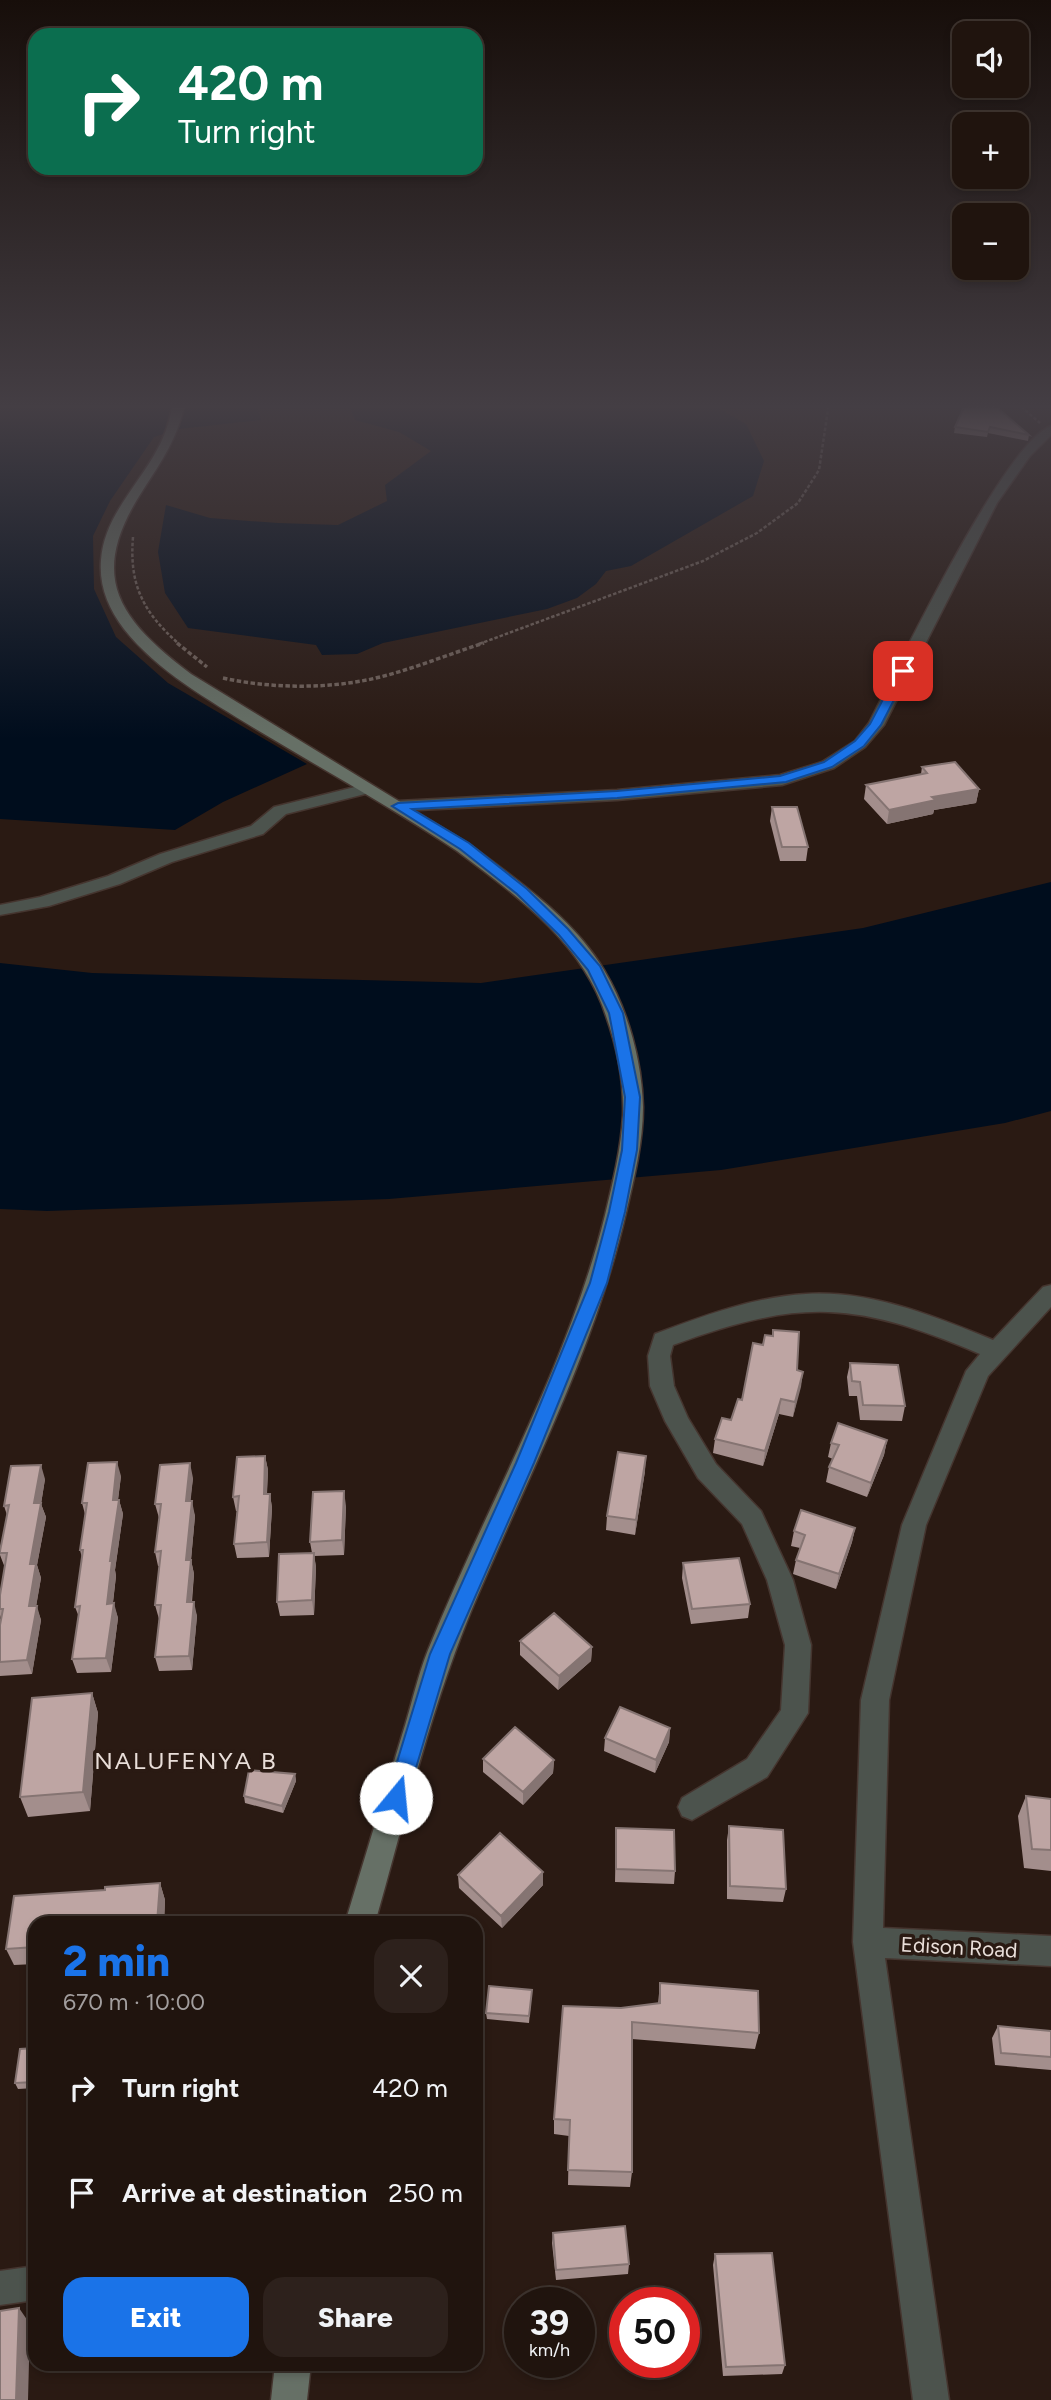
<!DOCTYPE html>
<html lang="en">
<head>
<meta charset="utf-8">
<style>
  body { margin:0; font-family:Figtree,sans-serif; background:#2d211c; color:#f1f3f6; height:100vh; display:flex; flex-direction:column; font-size:26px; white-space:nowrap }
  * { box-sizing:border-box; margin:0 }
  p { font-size:23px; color:#a29e9e }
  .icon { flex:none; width:38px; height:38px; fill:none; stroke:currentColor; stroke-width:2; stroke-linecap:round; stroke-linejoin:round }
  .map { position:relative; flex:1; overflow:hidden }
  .drawer { position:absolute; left:28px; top:1916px; width:455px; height:455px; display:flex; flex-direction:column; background:#20140e; border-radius:21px; box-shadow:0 4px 10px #0003,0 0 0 2px #3d332e }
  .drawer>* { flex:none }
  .hud { position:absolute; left:28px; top:28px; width:455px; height:147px; border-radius:21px; box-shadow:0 4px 10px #0003,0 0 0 2px #3d332e; background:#0b6e4f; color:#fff; overflow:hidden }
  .buttons { position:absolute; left:952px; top:21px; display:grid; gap:14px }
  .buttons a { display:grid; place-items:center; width:77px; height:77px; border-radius:14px; background:#20140e; box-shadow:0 4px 10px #0003,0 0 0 2px #3d332e; font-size:35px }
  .speed { position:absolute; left:504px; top:2287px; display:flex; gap:14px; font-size:35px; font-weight:700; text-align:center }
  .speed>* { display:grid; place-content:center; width:91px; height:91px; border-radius:50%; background:#20140e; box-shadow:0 4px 10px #0003,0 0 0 2px #3d332e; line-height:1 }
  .speed small { font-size:18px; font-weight:400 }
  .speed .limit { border:10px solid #d22; background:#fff; color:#111 }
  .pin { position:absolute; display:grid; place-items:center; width:60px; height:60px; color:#fff; margin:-30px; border-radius:14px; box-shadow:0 4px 10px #0006 }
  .me { position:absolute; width:77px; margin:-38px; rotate:17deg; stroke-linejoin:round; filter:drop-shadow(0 0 5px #0008) }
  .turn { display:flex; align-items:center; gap:24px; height:147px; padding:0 35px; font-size:32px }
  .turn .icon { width:91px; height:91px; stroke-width:2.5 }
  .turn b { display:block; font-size:49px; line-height:60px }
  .round { display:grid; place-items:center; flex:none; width:74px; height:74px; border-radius:21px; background:#2d211c }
  .summary { display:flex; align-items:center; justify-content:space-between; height:119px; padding:0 35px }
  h1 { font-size:42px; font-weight:800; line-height:52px; color:#1a73e8 }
  .button { display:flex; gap:14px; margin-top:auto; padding:14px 35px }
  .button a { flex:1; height:80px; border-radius:21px; background:#1a73e8; color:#fff; font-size:28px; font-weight:800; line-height:80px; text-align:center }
  .button a+a { background:#2d211c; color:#f1f3f6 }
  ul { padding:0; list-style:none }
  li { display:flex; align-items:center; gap:21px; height:105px; padding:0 35px }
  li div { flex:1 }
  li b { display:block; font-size:26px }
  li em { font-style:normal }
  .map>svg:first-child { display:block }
  .water { fill:#000d1d }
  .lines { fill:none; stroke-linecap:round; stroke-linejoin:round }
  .minor-casing { stroke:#45352f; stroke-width:3 }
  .secondary-casing { stroke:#45352f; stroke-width:3 }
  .path-far1 { stroke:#71635c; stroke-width:2.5; stroke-dasharray:3.5 2; stroke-linecap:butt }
  .path { stroke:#71635c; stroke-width:3.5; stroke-dasharray:4.5 2.5; stroke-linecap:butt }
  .minor { fill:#4c534d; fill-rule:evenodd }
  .secondary { fill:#667066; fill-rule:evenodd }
  .wall { fill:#a38e8c }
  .shaded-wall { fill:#857472 }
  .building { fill:#bea5a3; stroke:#857472; stroke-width:2 }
  .route { fill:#1a73e8; stroke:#114b97; stroke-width:2 }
  .labels { text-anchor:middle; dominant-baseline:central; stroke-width:7; stroke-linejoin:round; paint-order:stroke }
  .near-street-label { font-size:21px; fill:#e9ded9; stroke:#2a1a13 }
  .near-quarter-label { font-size:24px; letter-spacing:2px; fill:#e9ded9; stroke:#2a1a13 }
</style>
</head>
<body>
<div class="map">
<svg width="1051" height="2400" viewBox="0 0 1051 2400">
  <rect width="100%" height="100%" fill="#2a1a13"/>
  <!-- water -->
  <path class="water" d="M0 403H256L261 420 179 429 154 437 110 501 93 536 94 589 116 637 168 683 307 764 223 802 175 830 0 819Z
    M348 403H721L718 408 746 424 764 461 753 496 631 566 606 571 596 584 577 598 547 609 383 643 357 654 322 655 316 645 188 628 165 593 158 552 166 505 210 518 278 523 338 525 387 501 385 485 431 451 399 432 355 420Z
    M1051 882V1111L1005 1123 721 1170 389 1199 47 1211 0 1209V963L92 973 481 983 863 928Z"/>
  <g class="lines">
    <!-- minor casing -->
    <g class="minor-casing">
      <path id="minor" d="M1051 426V435L1030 456 997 503 884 725 865 747 834 768 782 785 617 800 398 811 390 806 398 801 617 790 780 775 822 762 855 741 869 723C897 669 1004 443 1051 426Z
        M367 784 373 786 375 789 373 792 286 814 263 834 172 862 120 884 49 906 0 915V905L40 897 108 876 160 854 251 826 274 807Z
        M1051 1285V1307L988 1376 926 1525 889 1700 883 1928 1051 1936V1966L885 1958 949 2400H913L853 1942 861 1700 902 1525 966 1371 980 1354C855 1301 801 1298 673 1345L670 1356 674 1386 688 1418 716 1464 761 1511 793 1580 811 1645 808 1713 767 1777 692 1820 682 1816 678 1807 682 1798 747 1759 781 1710 785 1645 767 1580 742 1524 698 1478 665 1421 650 1386 648 1356 655 1334C703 1316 754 1297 806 1294 870 1290 934 1316 993 1340L1043 1287Z
        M35 2266V2300L0 2305V2271Z"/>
    </g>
    <!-- secondary casing -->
    <g class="secondary-casing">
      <path id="secondary" d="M173 403H185C178 437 162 461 143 490 87 576 117 618 191 674L469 844C517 880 573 918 604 970 628 1010 642 1061 643 1107 643 1143 634 1179 626 1213 594 1352 527 1478 472 1609 430 1710 405 1818 375 1923H345C364 1860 383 1798 402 1735 411 1707 417 1677 428 1650 487 1504 567 1368 605 1215 613 1182 621 1149 623 1115 624 1082 617 1047 606 1016 583 943 517 896 457 851 391 807 322 769 254 728 209 700 157 671 124 629 108 608 99 586 101 560 104 516 139 485 158 448 166 434 170 419 173 403Z
        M275 2364H311L307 2400H271Z"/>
    </g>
    <!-- path-far1 -->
    <path class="path-far1" d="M1017 403 1040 423
      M133 537C129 585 143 612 179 644
      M479 644 703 561 757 533 798 503 819 470 829 403"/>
    <!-- path -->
    <path class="path" d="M177 643 207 667
      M223 678C268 688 321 689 367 680 406 672 446 655 484 643"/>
    <!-- minor -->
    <use href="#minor" class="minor"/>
    <!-- secondary -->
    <use href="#secondary" class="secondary"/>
  </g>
  <!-- wall -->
  <path class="wall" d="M992 403 1029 435 1028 441 988 433 987 437 954 433 955 427Z
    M922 767 979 789 976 803 934 810 933 814 887 824 864 799 866 785 921 774Z
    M772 807 808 847 806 861H780L770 821Z
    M773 1330 797 1370 803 1372 793 1417 779 1414 763 1466 713 1453 715 1439 731 1420 742 1400 763 1345 772 1336Z
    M850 1363 905 1406 902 1421 860 1420 857 1396H849L847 1377Z
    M887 1440 884 1455 867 1497 826 1482 829 1467 833 1459 828 1457 831 1443Z
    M265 1456 268 1470 267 1494H270L272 1508 269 1557 237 1558 234 1544 237 1511H236L233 1497Z
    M645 1471 635 1535 606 1530 607 1516Z
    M121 1476 118 1500H119L123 1514 115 1570 116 1576 113 1603 118 1618 111 1672 77 1673 72 1659 79 1617 75 1607 82 1558 80 1550 85 1514 82 1503Z
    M193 1478 190 1501 195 1516 191 1560 194 1574 192 1602 197 1616 192 1670 159 1671 155 1657 159 1619 155 1605 160 1566H158L155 1552 159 1518 155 1504Z
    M45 1479 41 1504 46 1517 37 1565 41 1578 36 1606 41 1620 32 1674 0 1676V1625L1 1619 0 1615V1595L5 1568 0 1555V1551L7 1515 4 1506Z
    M346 1506 344 1555 314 1556 316 1567 314 1615 280 1616 277 1602 312 1553 310 1542Z
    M855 1528 852 1542 836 1589 793 1574 796 1560 800 1548 791 1546 794 1531Z
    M683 1563 750 1604 748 1618 691 1624 682 1578Z
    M520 1641 592 1647 591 1661 558 1690 520 1655Z
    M92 1693 98 1713 90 1811 28 1817 20 1797Z
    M670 1728 669 1742 655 1773 604 1751 605 1738Z
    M483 1759 554 1760 553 1773 523 1805 483 1772Z
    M295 1774 296 1781 283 1813 245 1803 244 1796Z
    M1026 1796 1051 1799V1871L1024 1868 1018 1816Z
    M729 1826 786 1889 783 1902 727 1899V1840Z
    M616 1828 675 1871 674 1884 615 1882Z
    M458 1875 543 1885 502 1928 459 1888Z
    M160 1883 165 1900 164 1923H35V1964L14 1965 6 1949 14 1896 105 1890V1887Z
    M660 1983 759 2033 755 2049 632 2039V2172L630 2187 568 2185 569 2136 554 2134V2119L621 2008 658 2004Z
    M532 1990 529 2023 487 2019 486 2013Z
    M998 2026 1051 2031V2070L995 2065 992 2038Z
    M35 2048V2088L18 2089 15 2083Z
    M553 2233 629 2264 628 2274 556 2280 552 2243Z
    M715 2254 785 2365 782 2374 723 2376 713 2265Z"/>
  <!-- shaded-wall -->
  <path class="shaded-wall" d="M979 789 976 803 934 810 933 814 887 824 889 810 932 797Z
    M803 1372 801 1387 793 1417 795 1402Z
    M781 1399 779 1414 763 1466 765 1451Z
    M887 1440 884 1455 867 1497 871 1483Z
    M265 1456 268 1470 266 1508 264 1494Z
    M646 1456 645 1471 635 1535 636 1520Z
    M117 1462 121 1476 116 1515 113 1500Z
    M190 1463 193 1478 189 1516 186 1501Z
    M41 1465 45 1479 41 1504 46 1517 37 1565 41 1578 34 1619 37 1606 41 1620 32 1674 27 1660 30 1564 34 1503Z
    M344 1491 346 1506 344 1555 342 1540Z
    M270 1494 272 1508 269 1557 267 1542Z
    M119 1500 123 1514 115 1570 116 1576 111 1618 107 1604 110 1561Z
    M192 1501 195 1516 191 1560 194 1574 190 1616 187 1602 186 1560Z
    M855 1528 852 1542 836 1589 839 1574Z
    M314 1553 316 1567 314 1615 312 1600Z
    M194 1602 197 1616 192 1670 189 1656Z
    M114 1603 118 1618 111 1672 106 1658Z
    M592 1647 591 1661 558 1690 559 1676Z
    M92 1693 98 1713 90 1811 83 1792Z
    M670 1728 669 1742 655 1773 656 1760Z
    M554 1760 553 1773 523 1805V1792Z
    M295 1774 296 1781 283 1813 282 1806Z
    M543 1872V1885L502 1928 501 1916Z
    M160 1883 165 1900 164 1923H157Z
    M19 2308 30 2324 28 2400H16Z"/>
  <!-- building -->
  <path class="building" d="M992 403 1029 435 990 427 988 432 955 427 964 407Z
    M955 762 979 789 932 797 936 800 889 810 866 785 927 773 922 767Z
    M772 807H797L808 847H782Z
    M773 1330 799 1332 797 1370 803 1372 795 1402 781 1399 765 1451 715 1439 722 1418 731 1420 738 1399 742 1400 753 1343 763 1345 765 1335 773 1336Z
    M850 1363 898 1365 905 1406 863 1405 860 1382 852 1381Z
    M838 1423 887 1440 871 1483 829 1467 839 1445 831 1443Z
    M618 1452 646 1456 636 1520 607 1516Z
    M265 1456 264 1494H270L267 1542 234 1544 239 1496 233 1497 237 1457Z
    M117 1462 113 1500H119L110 1561H112L107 1604 114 1603 106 1658 72 1659 80 1606 75 1607 83 1550H80L87 1503H82L88 1463Z
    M190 1463 186 1501H192L186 1560H191L187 1602H194L189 1656 155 1657 161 1605H155L161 1551 155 1552 161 1504H155L160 1465Z
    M41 1465 34 1503H41L30 1564H36L29 1606H37L27 1660 0 1662V1625L3 1609H0V1595L7 1553H0V1551L9 1505 4 1506 11 1466Z
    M344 1491 342 1540 310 1542 313 1492Z
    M801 1510 855 1528 839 1574 796 1560 805 1535 794 1531Z
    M314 1553 312 1600 277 1602 279 1554Z
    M739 1558 750 1604 692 1609 683 1563Z
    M554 1613 592 1647 559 1676 520 1641Z
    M92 1693 83 1792 20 1797 32 1698Z
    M620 1707 670 1728 656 1760 605 1738Z
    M515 1727 554 1760 523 1792 483 1759Z
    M249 1770 295 1774 282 1806 244 1796Z
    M1026 1796 1051 1799V1850L1032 1849Z
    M729 1826 783 1830 786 1889 730 1886Z
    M616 1828 674 1830 675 1871 616 1869Z
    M500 1833 543 1872 501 1916 458 1875Z
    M160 1883 157 1923H35V1947L6 1949 14 1896 105 1890V1887Z
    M660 1983 758 1991 759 2033 632 2022V2172L568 2170 570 2120 554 2119 563 2006 621 2008 660 2003Z
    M489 1986 532 1990 529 2016 486 2013Z
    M998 2026 1051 2031V2057L1001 2053Z
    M35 2048V2082L15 2083 20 2049Z
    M625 2226 629 2264 556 2270 553 2233Z
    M772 2253 785 2365 726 2367 715 2254Z
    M19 2308 16 2400H0V2311Z"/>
  <!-- sky -->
  <linearGradient id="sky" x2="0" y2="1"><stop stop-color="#170e0a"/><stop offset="0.55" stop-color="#443e44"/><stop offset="1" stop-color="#443e44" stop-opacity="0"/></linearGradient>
  <rect width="1051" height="739" fill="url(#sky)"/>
  <!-- route -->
  <path class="route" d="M903 668 909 671 881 725 864 746 832 767 786 782 617 798 412 809 469 843 527 889 568 929 600 966 623 1013 640 1097 637 1150 625 1212 607 1283 534 1463 450 1654 407 1798 404 1805 396 1808 389 1805 386 1798 430 1654 516 1463 590 1283 609 1212 622 1150 625 1097 609 1013 588 970 559 935 517 894 460 849 392 806 398 803 617 791 780 776 824 762 855 741 870 724 898 671Z"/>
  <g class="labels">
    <!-- near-street labels -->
    <g class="near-street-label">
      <text transform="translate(959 1947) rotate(3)">Edison Road</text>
    </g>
    <!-- near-quarter labels -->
    <g class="near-quarter-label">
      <text x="186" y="1760">NALUFENYA B</text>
    </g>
  </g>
</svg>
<div class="buttons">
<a><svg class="icon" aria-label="sound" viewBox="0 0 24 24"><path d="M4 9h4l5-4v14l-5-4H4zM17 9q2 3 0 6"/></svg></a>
<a>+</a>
<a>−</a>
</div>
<div class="speed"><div>39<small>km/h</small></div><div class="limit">50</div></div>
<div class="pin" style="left:903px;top:671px;background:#d93025"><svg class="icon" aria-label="arrive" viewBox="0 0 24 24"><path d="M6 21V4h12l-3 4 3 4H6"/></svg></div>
<svg class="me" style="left:396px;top:1798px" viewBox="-20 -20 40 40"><circle r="19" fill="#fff"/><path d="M0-13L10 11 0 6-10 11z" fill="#1a73e8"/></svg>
<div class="hud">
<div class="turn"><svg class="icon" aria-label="right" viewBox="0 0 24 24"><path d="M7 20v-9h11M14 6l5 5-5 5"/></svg><div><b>420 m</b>Turn right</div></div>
</div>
<section class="drawer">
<div class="summary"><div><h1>2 min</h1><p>670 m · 10:00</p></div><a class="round"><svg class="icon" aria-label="close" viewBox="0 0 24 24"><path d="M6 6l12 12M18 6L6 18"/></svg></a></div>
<ul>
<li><svg class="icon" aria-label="right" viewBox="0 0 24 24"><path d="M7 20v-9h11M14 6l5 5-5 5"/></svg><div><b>Turn right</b></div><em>420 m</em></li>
<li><svg class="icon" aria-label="arrive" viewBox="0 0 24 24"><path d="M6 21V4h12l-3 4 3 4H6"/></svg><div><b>Arrive at destination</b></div><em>250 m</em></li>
</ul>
<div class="button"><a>Exit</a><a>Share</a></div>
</section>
</div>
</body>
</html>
